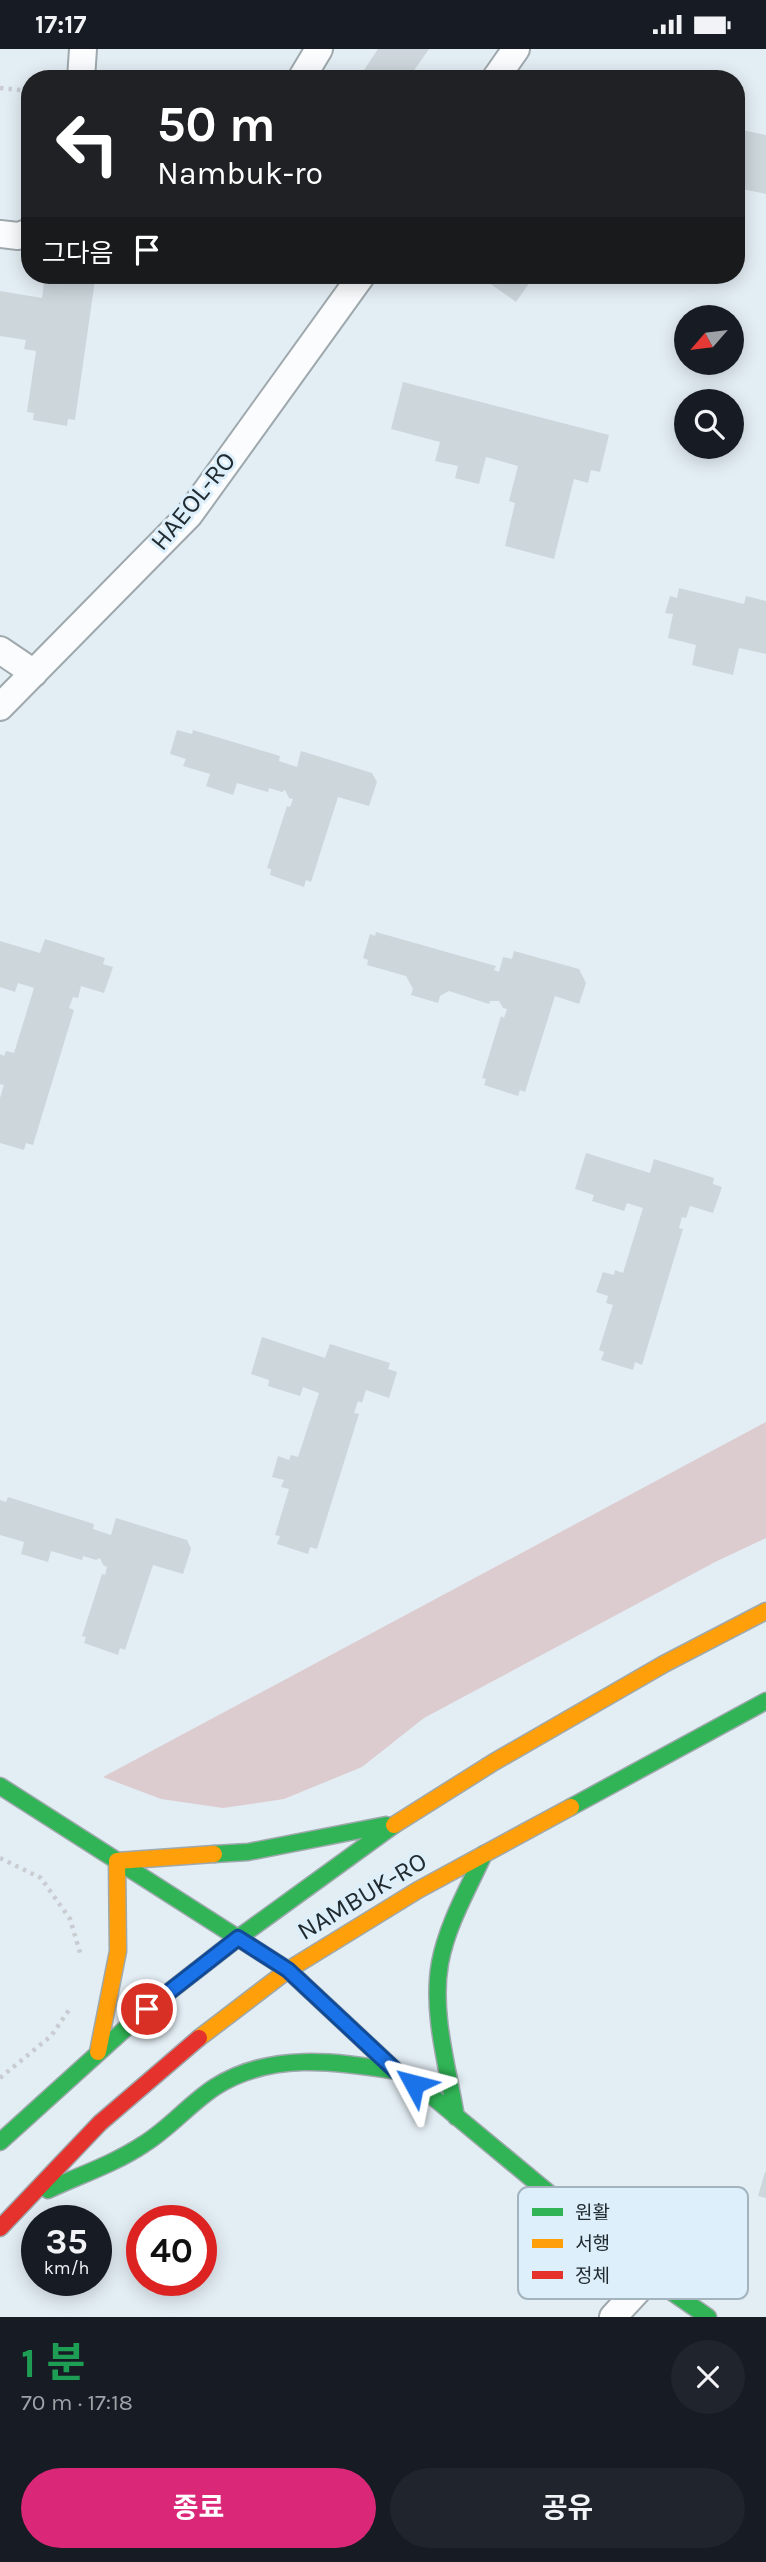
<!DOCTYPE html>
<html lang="ko">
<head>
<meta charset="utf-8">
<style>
  body { margin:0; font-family:Karla,"Noto Sans KR",sans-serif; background:#20242c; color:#f1f3f6; height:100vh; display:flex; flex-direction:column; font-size:26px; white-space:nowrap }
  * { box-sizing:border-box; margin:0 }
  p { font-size:23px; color:#9ea1a6 }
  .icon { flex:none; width:38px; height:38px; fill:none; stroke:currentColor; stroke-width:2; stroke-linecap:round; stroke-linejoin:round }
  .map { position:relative; height:2268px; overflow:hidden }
  .details { display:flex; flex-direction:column; background:#171b24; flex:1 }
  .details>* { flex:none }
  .hud { position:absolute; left:21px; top:21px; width:724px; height:214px; border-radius:28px; box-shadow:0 4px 18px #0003; background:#202124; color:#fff; overflow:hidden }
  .needle { width:46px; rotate:242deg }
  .buttons { position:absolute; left:674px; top:256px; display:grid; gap:14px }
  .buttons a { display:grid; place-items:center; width:70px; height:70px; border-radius:50%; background:#171b24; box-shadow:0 4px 18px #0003; font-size:35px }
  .speed { position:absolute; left:21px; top:2156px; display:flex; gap:14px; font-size:35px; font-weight:700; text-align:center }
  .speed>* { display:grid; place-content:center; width:91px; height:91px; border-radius:50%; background:#171b24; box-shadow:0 4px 18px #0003; line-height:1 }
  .speed small { font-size:18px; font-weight:400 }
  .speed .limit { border:10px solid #d22; background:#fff; color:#111 }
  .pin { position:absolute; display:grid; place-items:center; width:60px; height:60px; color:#fff; margin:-30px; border:4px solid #fff; border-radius:50%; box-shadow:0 2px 7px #0007 }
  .me { position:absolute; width:77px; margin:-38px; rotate:308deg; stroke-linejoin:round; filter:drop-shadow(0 0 5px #0008) }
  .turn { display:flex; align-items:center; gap:24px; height:147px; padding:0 21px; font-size:32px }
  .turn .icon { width:91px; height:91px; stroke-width:2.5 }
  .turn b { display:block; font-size:49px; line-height:60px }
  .then { display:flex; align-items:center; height:66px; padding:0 21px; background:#0003; gap:14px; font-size:26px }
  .round { display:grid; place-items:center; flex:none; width:74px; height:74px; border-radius:37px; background:#20242c }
  .head { display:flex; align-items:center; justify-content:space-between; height:119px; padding:0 21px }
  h1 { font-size:42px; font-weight:700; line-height:52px; color:#1e9e55 }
  .cta { display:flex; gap:14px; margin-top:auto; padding:14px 21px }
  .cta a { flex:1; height:80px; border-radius:42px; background:#db2777; color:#fff; font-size:28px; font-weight:700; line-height:80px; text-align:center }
  .cta a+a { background:#20242c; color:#f1f3f6 }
  .status { display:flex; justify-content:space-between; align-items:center; height:49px; padding:0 35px; background:#171b24; direction:ltr }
  .status svg { height:19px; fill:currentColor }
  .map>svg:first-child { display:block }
  .forest { fill:#dcccd0 }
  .building { fill:#ccd6db }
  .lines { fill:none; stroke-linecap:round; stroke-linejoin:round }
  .street-casing { stroke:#9ea8ad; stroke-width:30 }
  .fast-casing { stroke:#9ea8ad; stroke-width:19 }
  .slow-casing { stroke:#9ea8ad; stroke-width:19 }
  .jam-casing { stroke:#9ea8ad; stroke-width:19 }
  .path { stroke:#c9cdd1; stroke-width:4.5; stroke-dasharray:3.5 5; stroke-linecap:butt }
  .street { stroke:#fbfcfd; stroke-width:26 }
  .fast { stroke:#30b455; stroke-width:16 }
  .slow { stroke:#ff9f0a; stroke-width:16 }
  .jam { stroke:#e5322d; stroke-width:16 }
  .route-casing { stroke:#114b97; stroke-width:18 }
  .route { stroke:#1a73e8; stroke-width:12 }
  .labels { text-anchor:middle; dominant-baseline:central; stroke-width:6; stroke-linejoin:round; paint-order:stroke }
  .street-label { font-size:26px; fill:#212b30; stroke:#dceffb }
  .key { fill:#dceffb; stroke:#a4b4be; stroke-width:2 }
  .key-label { font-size:19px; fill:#212b30 }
</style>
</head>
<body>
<div class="status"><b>17:17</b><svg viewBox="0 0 49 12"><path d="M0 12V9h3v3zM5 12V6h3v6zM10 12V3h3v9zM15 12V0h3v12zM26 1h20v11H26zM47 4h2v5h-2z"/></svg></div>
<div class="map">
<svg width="766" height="2268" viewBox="0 0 766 2268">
  <rect width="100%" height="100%" fill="#e3eef4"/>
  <!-- forest -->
  <path class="forest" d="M766 1373V1489L717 1512 424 1669 362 1718 284 1750 223 1759 161 1750 103 1728Z"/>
  <!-- building -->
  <path class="building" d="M378 0H429L408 30H358Z
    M737 80 766 86V145L742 140 738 157Z
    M45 226H88V230L95 231 75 371 68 370 67 377 33 371 34 364 27 363 36 302 24 300 26 291 0 287V242L42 249Z
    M478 226H535L516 253Z
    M403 333 609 386 600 423 591 421 588 434 574 430 554 510 505 497 515 454 509 452 518 417 486 408 479 435 455 429 458 417 435 412 440 393 391 380Z
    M679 539 744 555 746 547 766 552V605L739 599 733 626 692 616 696 596 668 589 673 565 665 564 670 547 677 549Z
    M177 681 192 685 193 681 280 707 279 712 297 718 301 702 372 724 377 733 369 757 338 748 311 833 306 831 304 838 270 826 271 820 267 819 287 757 290 758 293 750 289 749 285 741 282 743 269 739 268 743 237 734 233 746 206 737 210 725 183 717 186 710 170 705Z
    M376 883 496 917 494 921 499 923 503 908 512 910 514 902 579 920 586 934 579 955 555 947 525 1043 520 1041 518 1047 484 1036 486 1030 482 1029 501 967 504 969 507 960 503 959 499 952H490L489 955 449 942 440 947 438 954 411 946 413 940 406 927 367 916 368 911 363 909 370 885 375 887Z
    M45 890 105 909 103 915 113 918 104 944 81 937 78 949 73 948 69 959 74 961 33 1096 26 1094 24 1101 0 1094V1049L4 1036 0 1035V1005L4 1007 6 1002 14 1004 34 939 18 934 15 943 0 938V892L40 904Z
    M586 1104 650 1124 654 1110 714 1129 713 1135 722 1138 713 1164 690 1157 686 1169 682 1168 679 1179 683 1180 642 1316 635 1313 633 1321 601 1311 604 1303 599 1301 613 1256 606 1254 608 1247 596 1243 603 1223 614 1226 615 1221 623 1224 643 1159 627 1154 624 1162 592 1152 594 1146 575 1140Z
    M262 1288 325 1309 330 1295 390 1314 388 1320 397 1323 389 1349 366 1341 362 1354 358 1352 354 1364 359 1365 317 1500 310 1498 308 1505 277 1495 280 1487 275 1486 289 1440 281 1438 284 1431 272 1428 278 1407 289 1411 291 1406 298 1408 319 1344 303 1338 300 1347 268 1337 269 1331 251 1325Z
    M8 1448 94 1475 93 1480 111 1486 116 1469 187 1491 191 1500 183 1525 153 1516 125 1601 120 1599 118 1606 84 1594 86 1588 82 1587 102 1525 105 1526 107 1518 103 1516 100 1509 96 1511 83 1507 82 1511 51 1502 48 1513 21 1505 24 1493 0 1486V1451L6 1453Z
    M765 2123H766V2149L758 2147Z"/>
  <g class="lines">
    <!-- street casing -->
    <g class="street-casing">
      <path id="street" d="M81 30 83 0
        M301 30 319 0
        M495 30 516 0
        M0 185 18 187 30 183
        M0 601 34 624
        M0 658 189 466 362 226
        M613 2268 650 2228"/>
    </g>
    <!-- fast casing -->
    <g class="fast-casing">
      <path id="fast" d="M0 1737 288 1921 396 2022 433 2048 650 2228 708 2268
        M571 1758 766 1652
        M214 1805 248 1803 386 1776
        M456 2068C448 2019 431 1964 440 1914 447 1876 468 1840 484 1805
        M0 2093 147 1960 238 1889 394 1776
        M48 2141C80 2126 114 2115 144 2095 170 2079 189 2055 215 2038 270 2003 335 2012 396 2022"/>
    </g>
    <!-- slow casing -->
    <g class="slow-casing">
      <path id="slow" d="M394 1776 494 1713 664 1615 766 1562
        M199 1989 288 1921 418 1841 571 1758
        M98 2003 118 1902 117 1812 214 1805"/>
    </g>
    <!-- jam casing -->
    <g class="jam-casing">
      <path id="jam" d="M0 2179 100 2074 199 1989"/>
    </g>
    <!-- path -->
    <path class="path" d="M0 39 30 42
      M0 1809 41 1829 70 1870 81 1907
      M0 2029 51 1987 69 1961"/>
    <!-- street -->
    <use href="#street" class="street"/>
    <!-- fast -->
    <use href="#fast" class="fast"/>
    <!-- slow -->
    <use href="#slow" class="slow"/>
    <!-- jam -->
    <use href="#jam" class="jam"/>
  </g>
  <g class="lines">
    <!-- route casing -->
    <g class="route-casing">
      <path id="route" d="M147 1960 238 1889 288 1921 396 2022 414 2035"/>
    </g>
    <!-- route -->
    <use href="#route" class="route"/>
  </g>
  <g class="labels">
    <!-- street labels -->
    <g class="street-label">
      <text transform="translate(193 452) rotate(-51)">HAEOL-RO</text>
      <text transform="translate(362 1847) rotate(-31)">NAMBUK-RO</text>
    </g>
  </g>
  <!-- legend -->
  <rect x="518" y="2138" width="230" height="112" rx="10" class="key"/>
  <rect x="532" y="2159" width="31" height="8" fill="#30b455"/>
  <rect x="532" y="2190" width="31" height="9" fill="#ff9f0a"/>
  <rect x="532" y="2222" width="31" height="8" fill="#e5322d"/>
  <g class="key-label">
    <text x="575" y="2170">원활</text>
    <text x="575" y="2201">서행</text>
    <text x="575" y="2233">정체</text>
  </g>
</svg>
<div class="buttons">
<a><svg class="needle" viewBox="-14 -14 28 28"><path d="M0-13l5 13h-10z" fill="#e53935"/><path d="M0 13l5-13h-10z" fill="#9ea1a6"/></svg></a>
<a><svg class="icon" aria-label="search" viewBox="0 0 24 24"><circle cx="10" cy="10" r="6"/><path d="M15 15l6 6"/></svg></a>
</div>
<div class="speed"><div>35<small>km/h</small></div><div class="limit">40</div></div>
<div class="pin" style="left:147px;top:1960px;background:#d93025"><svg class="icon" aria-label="arrive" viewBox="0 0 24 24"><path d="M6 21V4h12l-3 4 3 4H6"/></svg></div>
<svg class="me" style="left:414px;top:2035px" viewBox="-20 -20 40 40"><path d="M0-17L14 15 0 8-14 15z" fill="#1a73e8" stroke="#fff" stroke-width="4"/></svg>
<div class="hud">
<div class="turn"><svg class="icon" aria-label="left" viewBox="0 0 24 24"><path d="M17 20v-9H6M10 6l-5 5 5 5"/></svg><div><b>50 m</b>Nambuk-ro</div></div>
<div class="then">그다음<svg class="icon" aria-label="arrive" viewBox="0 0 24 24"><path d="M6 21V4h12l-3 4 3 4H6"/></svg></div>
</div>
</div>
<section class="details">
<div class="head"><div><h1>1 분</h1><p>70 m · 17:18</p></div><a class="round"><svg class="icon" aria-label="close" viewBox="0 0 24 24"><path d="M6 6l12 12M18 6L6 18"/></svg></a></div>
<div class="cta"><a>종료</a><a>공유</a></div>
</section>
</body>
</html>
